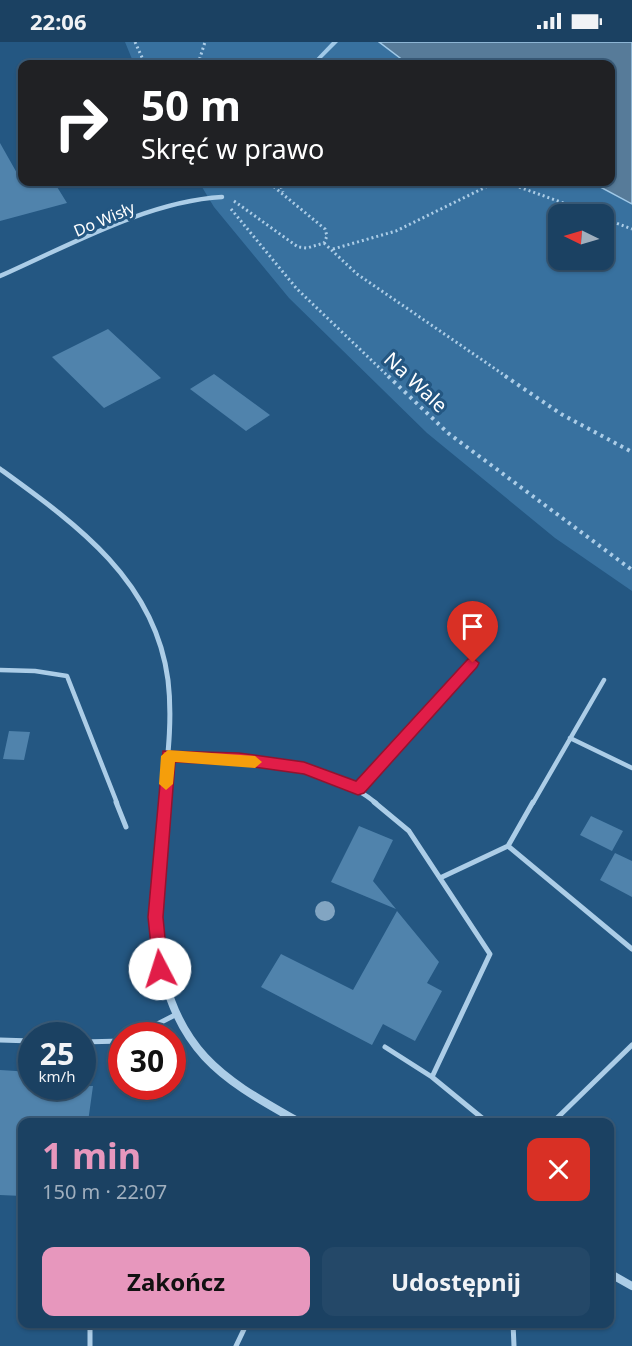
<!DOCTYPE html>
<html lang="pl">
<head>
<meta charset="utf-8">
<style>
  body { margin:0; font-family:"Noto Sans",sans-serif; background:#244868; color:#f1f3f6; height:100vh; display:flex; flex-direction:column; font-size:22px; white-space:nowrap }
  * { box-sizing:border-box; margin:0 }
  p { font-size:20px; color:#a0afbe }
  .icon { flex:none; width:33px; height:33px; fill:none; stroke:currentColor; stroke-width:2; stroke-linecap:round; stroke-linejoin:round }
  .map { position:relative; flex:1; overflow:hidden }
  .side { position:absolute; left:18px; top:1076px; width:596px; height:210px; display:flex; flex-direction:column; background:#1b4162; border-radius:12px; box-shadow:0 2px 4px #0004,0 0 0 2px #395a77 }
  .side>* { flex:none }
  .hud { position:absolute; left:18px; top:18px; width:597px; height:126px; border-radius:12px; box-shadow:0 2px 4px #0004,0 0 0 2px #395a77; background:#202124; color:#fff; overflow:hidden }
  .needle { width:39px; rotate:275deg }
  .tools { position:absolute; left:548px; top:162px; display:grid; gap:12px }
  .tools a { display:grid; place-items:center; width:66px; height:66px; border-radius:12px; background:#1b4162; box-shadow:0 2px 4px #0004,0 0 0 2px #395a77; font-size:30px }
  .speed { position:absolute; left:18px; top:980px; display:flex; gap:12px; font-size:30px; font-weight:700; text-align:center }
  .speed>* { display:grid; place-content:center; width:78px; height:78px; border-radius:50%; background:#1b4162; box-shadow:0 2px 4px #0004,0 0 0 2px #395a77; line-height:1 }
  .speed small { font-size:15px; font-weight:400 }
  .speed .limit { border:9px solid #d22; background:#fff; color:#111 }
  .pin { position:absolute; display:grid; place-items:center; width:51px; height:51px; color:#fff; margin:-62px -26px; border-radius:50% 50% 50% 0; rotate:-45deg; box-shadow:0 0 6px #0007 }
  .pin .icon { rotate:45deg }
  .me { position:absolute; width:66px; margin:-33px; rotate:355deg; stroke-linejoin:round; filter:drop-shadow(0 0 4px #0008) }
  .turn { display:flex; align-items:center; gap:21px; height:126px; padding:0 24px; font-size:27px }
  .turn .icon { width:78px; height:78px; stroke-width:2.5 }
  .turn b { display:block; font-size:42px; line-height:51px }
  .round { display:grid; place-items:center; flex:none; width:63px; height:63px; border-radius:12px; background:#244868 }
  .summary { display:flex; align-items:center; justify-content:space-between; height:102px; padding:0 24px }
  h1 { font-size:36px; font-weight:700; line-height:45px; color:#e797bd }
  .cta { display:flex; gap:12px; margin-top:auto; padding:12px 24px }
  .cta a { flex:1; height:69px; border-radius:12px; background:#e797bd; color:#111; font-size:24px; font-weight:700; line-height:69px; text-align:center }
  .cta a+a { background:#244868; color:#f1f3f6 }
  .status { display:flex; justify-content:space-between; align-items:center; height:42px; padding:0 30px; background:#1b4162; direction:ltr }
  .status svg { height:16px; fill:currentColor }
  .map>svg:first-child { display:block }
  .green { fill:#38719f; fill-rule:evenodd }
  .water { fill:#577b99; stroke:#a0c9e8; stroke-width:1.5 }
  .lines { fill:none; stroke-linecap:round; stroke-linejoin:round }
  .stream { fill:#a0c9e8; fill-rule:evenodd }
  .building { fill:#5083ac }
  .path-far1 { stroke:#accde7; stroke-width:3; stroke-dasharray:2 3; stroke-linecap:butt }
  .path { stroke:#accde7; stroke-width:4; stroke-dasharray:3 4.5; stroke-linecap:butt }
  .lane-far1 { stroke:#accde7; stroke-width:4.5 }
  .lane { stroke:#accde7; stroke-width:5 }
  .street-far2 { stroke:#accde7; stroke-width:4.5 }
  .street-far1 { stroke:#accde7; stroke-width:5 }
  .street { stroke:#accde7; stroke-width:8 }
  .tree { fill:#82a5c2 }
  .route { fill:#e11d48; stroke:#92132f; stroke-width:1.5 }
  .slow { fill:#f59e0b }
  .labels { text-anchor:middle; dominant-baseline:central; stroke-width:6; stroke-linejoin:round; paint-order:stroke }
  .far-street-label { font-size:16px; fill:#fff; stroke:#245782 }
  .street-label { font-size:20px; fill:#fff; stroke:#245782 }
</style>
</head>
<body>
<div class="status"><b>22:06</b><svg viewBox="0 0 49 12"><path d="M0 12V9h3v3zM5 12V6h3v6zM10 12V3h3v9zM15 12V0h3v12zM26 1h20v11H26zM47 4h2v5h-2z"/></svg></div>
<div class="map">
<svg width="632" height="1304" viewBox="0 0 632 1304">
  <rect width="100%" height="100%" fill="#245782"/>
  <!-- green -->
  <path class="green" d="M125 0H379L408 22H134Z
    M199 140H591L632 162V549L555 496 427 391 289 256 214 165ZM558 172H603V218H558Z"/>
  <!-- water -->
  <path class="water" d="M379 0H632V162L591 140H610V22H408Z"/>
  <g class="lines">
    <!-- stream -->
    <path class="stream" d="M332 0H338L316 22H311Z"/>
  </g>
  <!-- building -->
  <path class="building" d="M0 101 22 140H54L67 161 0 179Z
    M108 287 161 336 104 366 52 315Z
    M214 332 270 373 246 389 190 347Z
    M9 689 30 690 24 718 3 717Z
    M591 774 623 789 612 809 580 793Z
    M359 784 393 798 373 839 396 867 331 840Z
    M615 811 632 819V855L600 838Z
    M397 869 439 920 427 941 442 949 415 999 383 982 372 1003 261 945 281 912 353 948Z
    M0 1028 32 1030V1044H93L88 1080H22V1154L0 1153Z"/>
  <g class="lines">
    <!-- path-far1 -->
    <path class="path-far1" d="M135 0 145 22
      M198 22 205 0
      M279 140 283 150
      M505 140 594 172
      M234 159 298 205 307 206 324 201 327 194 325 187 268 140
      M231 167 297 247 389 335
      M603 176 632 187
      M324 201 357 232 507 335
      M333 207 396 189 496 140"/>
    <!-- path -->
    <path class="path" d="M388 334 448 391 632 528
      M505 334 561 372 632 410"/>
    <!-- lane-far1 -->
    <path class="lane-far1" d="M0 628 35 629 67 634 117 761
      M570 696 632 726
      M168 714C238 717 319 715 376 761
      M358 747 473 621
      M533 761 604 638"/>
    <!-- lane -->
    <path class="lane" d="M116 760 126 785
      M374 760 409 789 490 912 432 1035 487 1080
      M508 804 533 760
      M440 836 508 804 632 907
      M136 993 175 973
      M0 998 32 999
      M82 1000 122 999
      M385 1005 432 1035
      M553 1080 632 1003
      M90 1281V1304
      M513 1281 514 1304
      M236 1304 247 1281"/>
    <!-- street-far2 -->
    <path class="street-far2" d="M0 234C68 204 148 159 222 155"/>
    <!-- street-far1 -->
    <path class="street-far1" d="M0 427C76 482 155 538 168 638 173 679 167 721 163 761"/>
    <!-- street -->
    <path class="street" d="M164 760C155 845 142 946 205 1015 231 1043 266 1061 299 1080
      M609 1231 632 1244"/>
  </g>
  <!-- trees -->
  <circle class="tree" cx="325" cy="869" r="10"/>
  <!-- route -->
  <path class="route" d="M473 616 479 621 477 625 364 751 358 753 304 732 239 723 175 720 163 875 168 927 165 933 160 935 154 933 148 875 163 709 239 711 304 720 356 739 468 617Z"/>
  <!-- slow -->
  <path class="slow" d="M168 708 255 714 262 720 255 726 175 720 173 742 166 748 159 742 161 714Z"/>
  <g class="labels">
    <!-- far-street labels -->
    <g class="far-street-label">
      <text transform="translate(104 177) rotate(-23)">Do Wisły</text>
    </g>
    <!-- street labels -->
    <g class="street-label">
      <text transform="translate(416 340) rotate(43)">Na Wale</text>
    </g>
  </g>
</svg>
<div class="tools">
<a><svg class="needle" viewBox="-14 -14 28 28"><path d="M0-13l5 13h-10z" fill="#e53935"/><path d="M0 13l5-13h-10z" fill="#a0afbe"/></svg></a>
</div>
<div class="speed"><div>25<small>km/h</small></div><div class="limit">30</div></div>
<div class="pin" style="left:473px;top:621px;background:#d93025"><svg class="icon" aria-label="arrive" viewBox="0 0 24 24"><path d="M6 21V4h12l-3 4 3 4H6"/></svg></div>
<svg class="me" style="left:160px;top:927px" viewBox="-20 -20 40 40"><circle r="19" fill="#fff"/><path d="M0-13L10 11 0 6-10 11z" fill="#e11d48"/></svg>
<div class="hud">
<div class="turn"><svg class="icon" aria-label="right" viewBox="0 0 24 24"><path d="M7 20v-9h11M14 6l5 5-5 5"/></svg><div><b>50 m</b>Skręć w prawo</div></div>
</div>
<section class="side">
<div class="summary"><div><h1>1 min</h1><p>150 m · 22:07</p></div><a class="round" style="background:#d93025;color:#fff"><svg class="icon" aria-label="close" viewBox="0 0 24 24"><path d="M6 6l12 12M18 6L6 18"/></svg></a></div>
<div class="cta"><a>Zakończ</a><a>Udostępnij</a></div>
</section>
</div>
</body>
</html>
